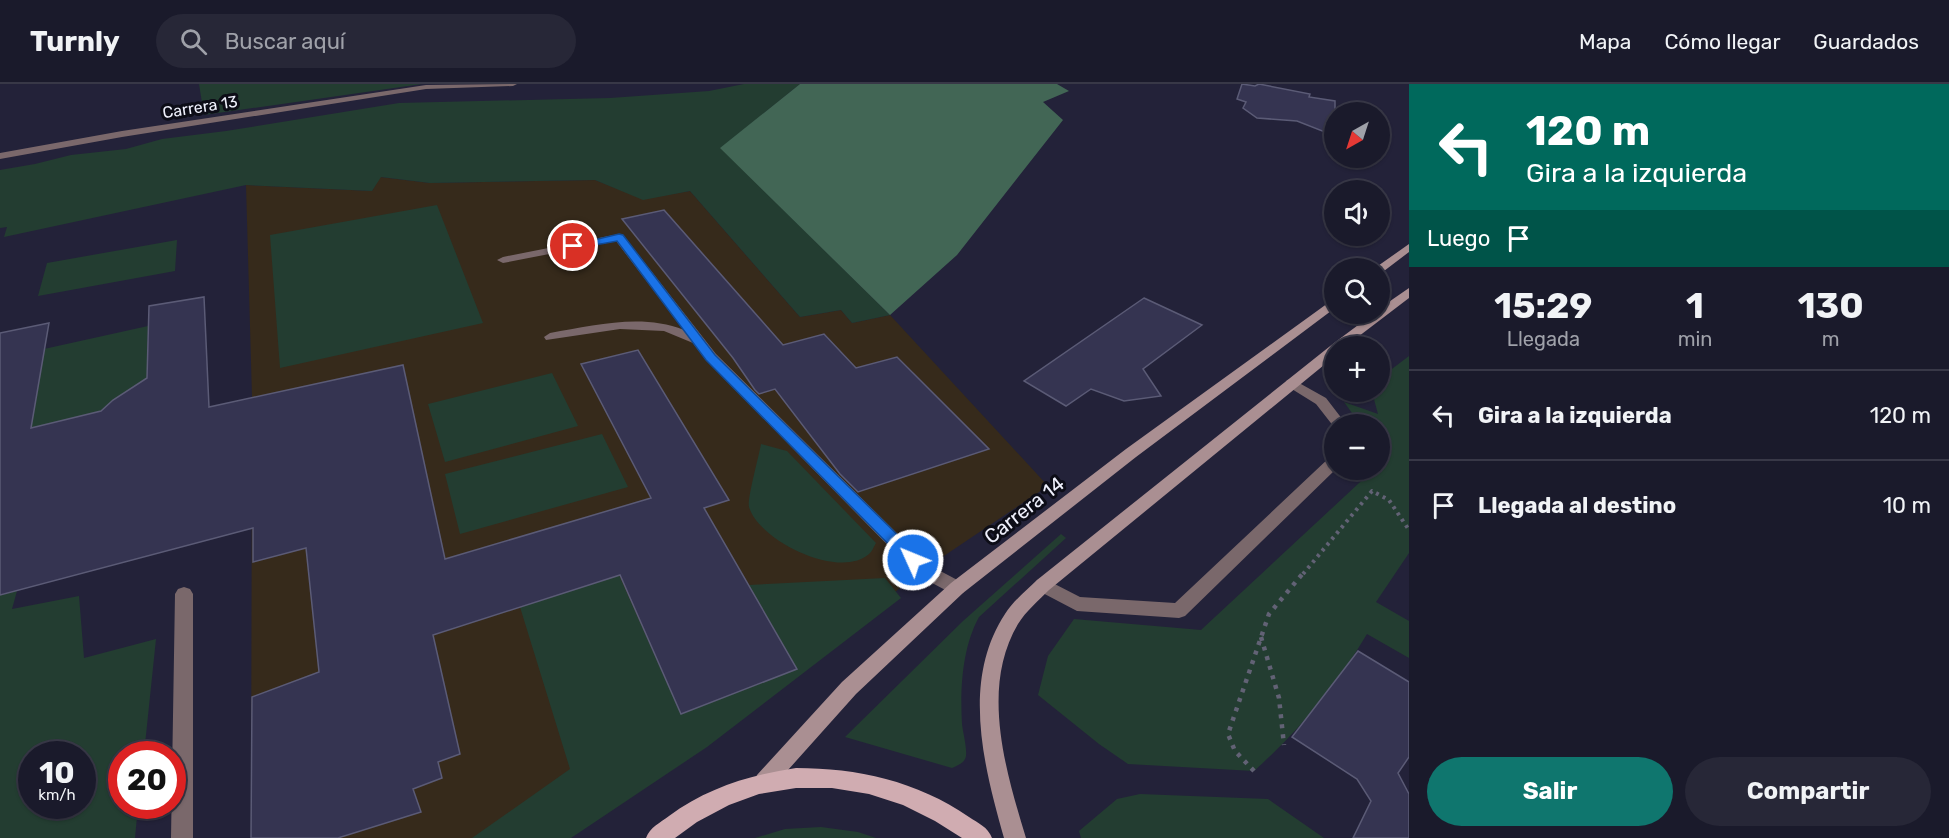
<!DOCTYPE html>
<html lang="es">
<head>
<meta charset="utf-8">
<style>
  body { margin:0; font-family:Rubik,sans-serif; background:#272737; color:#f1f3f6; height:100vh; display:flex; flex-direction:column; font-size:22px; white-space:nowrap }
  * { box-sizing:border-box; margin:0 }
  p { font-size:20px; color:#9fa1a9 }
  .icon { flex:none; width:33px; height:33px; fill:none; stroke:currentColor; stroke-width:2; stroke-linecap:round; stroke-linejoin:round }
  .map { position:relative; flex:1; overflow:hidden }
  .details { display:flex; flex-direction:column; background:#1a1a2b; width:540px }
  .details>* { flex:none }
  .banner { background:#00695c; color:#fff; overflow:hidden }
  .needle { width:39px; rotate:219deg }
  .fabs { position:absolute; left:1324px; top:18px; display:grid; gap:12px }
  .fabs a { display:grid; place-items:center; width:66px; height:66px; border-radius:50%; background:#1a1a2b; box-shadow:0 2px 4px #0004,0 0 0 2px #383847; font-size:30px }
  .speed { position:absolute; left:18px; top:657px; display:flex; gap:12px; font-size:30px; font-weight:700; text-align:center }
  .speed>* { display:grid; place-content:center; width:78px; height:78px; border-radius:50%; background:#1a1a2b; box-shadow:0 2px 4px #0004,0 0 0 2px #383847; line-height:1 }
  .speed small { font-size:15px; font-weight:400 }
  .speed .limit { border:9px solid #d22; background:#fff; color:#111 }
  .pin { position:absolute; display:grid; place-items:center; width:51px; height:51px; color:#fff; margin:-26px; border:3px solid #fff; border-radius:50%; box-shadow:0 2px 6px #0007 }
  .me { position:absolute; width:66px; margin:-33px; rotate:314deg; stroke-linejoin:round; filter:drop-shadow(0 0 4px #0008) }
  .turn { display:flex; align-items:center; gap:21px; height:126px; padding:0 18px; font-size:27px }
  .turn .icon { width:78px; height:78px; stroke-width:2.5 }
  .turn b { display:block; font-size:42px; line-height:51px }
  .then { display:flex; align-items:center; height:57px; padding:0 18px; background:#0003; gap:12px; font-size:22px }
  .eta { display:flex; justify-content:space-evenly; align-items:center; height:102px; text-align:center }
  .eta b { font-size:36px; font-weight:700; line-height:42px }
  .button { display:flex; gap:12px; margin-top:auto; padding:12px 18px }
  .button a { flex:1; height:69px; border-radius:36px; background:#0f766e; color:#fff; font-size:24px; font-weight:700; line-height:69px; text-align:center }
  .button a+a { background:#272737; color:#f1f3f6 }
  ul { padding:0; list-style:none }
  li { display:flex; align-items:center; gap:18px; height:90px; padding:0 18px; border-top:2px solid #383847 }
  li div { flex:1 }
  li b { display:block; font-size:22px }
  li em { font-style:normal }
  header { display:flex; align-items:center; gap:36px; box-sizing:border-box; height:84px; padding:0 30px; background:#1a1a2b; border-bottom:2px solid #383847 }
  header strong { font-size:28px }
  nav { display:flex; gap:33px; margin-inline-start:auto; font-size:21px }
  .search { width:420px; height:54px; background:#272737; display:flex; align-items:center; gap:15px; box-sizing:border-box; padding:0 21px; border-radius:33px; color:#9fa1a9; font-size:22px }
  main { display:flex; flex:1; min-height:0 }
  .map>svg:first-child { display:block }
  .education { fill:#362a1b }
  .green { fill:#233d31; fill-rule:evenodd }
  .forest { fill:#426655 }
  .building { fill:#353451; stroke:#5b5b76; stroke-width:1.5 }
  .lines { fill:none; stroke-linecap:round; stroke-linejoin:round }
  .path-far1 { stroke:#626275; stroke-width:4; stroke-dasharray:3 4.5; stroke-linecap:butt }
  .path { stroke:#626275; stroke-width:4.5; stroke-dasharray:4 6; stroke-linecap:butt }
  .lane { fill:#7a686b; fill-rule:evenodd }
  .street { fill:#7a686b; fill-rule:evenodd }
  .secondary { fill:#aa8f92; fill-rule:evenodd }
  .primary { fill:#d0acb1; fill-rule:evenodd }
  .route { fill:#1a73e8; stroke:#114b97; stroke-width:1.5 }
  .labels { text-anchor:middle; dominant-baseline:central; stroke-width:6; stroke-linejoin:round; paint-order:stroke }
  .far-street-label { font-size:16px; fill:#eff0fc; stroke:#0d0d17 }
  .street-label { font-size:20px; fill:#eff0fc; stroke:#0d0d17 }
</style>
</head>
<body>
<header>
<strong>Turnly</strong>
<div class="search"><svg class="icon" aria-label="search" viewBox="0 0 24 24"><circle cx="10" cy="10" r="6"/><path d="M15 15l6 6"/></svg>Buscar aquí</div>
<nav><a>Mapa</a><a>Cómo llegar</a><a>Guardados</a></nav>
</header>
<main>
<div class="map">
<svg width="1409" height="754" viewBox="0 0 1409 754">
  <rect width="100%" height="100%" fill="#232239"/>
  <!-- education -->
  <path class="education" d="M380 93 430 99 595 96 643 115 690 107 800 233 841 226 852 239 890 231 1048 402 923 486 797 585 510 754H251L252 313 246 101 372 107Z"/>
  <!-- green -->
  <path class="green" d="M199 0H422L204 31Z
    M744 0H800L721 64 890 231 852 239 841 226 800 233 690 107 643 116 595 96 430 99 381 93 372 107 246 101 4 153 7 143 0 144V86L35 80 71 71 126 65 162 55 226 47 399 19 610 14 709 7Z
    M437 121 483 239 280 284 270 151Z
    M177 156 175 187 38 212 47 179Z
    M148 242 147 295 113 316 103 327 31 344 44 265Z
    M1409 272V469L1376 518 1409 537V574L1367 550C1337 601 1298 648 1254 687L1128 680 1099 660 1038 611 1048 572 1074 535 1201 546 1373 386H1380V379L1384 374 1380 368V340H1360L1344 318 1378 330 1372 308H1380V294Z
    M552 289 578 342 445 378 428 320Z
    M602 350 628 403 460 450 445 390Z
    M761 360 787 367 876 459C874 462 872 468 869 470 840 496 759 457 749 423 747 415 759 372 761 360Z
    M1061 450 1066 454 979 533C962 564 960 605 962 640 963 649 967 663 966 672 965 679 958 681 952 684L845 653 963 537Z
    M619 491 681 630 797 585 749 501 885 494 901 514 707 663 571 754H472L570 685 520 523Z
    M17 507 12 525 79 512 84 574 156 555 144 670H122V722H138L135 754H0V511ZM32 670H82V722H32Z
    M1140 710 1268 715 1324 754H1081L1079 747 1117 715Z
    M821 743 858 748 876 754H755L785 745Z"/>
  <!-- forest -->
  <path class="forest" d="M800 0H1057L1069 7 1043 18 1063 36 957 171 890 231 720 64Z"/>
  <!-- building -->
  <path class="building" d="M1242 0 1255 2 1259 0 1310 10 1309 13 1335 17V52L1297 37 1257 34 1243 24 1246 18 1237 15Z
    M664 126 783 261 824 250 856 284 897 273 989 365 858 408 840 390 775 305 759 310 755 306 733 274 622 135Z
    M204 213 209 323 403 281 445 475 651 414 581 280 638 266 729 416 704 424 797 585 681 630 620 491 433 551 460 670 438 678 442 694 413 705 421 728 338 754H251L252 613 319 588 306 464 253 478V444L0 511V249L49 239 31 344 101 327 113 316 147 294 149 222Z
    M1144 214 1202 241 1143 285 1161 312 1124 317 1091 305 1066 322 1024 297Z
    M1358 567 1409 598V673L1398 689 1409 710V754H1353L1371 717 1357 695 1292 653Z"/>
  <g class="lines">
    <!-- path-far1 -->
    <path class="path-far1" d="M1303 490 1372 407 1389 416 1409 446"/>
    <!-- path -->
    <path class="path" d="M1261 553 1279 614 1284 661
      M1254 687 1235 667 1228 650 1269 530 1304 488"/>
    <!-- lane -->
    <path class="lane" d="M619 150 623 151 716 270 929 481 963 499 966 504 963 509 957 511 951 509 917 491 706 276 693 259 664 247 620 245 546 256 544 253 550 249C593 242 641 229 684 246L616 157 503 179 497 176 503 173Z
      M1292 295 1326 314 1346 340H1335L1334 343 1316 320 1287 302 1285 299 1287 296Z
      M1335 372V386L1185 532 1179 534 1077 527 1037 506 1034 501 1037 496 1043 494 1080 513 1175 519 1330 373Z
      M184 503 190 505 193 510V754H171L175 510 178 505Z"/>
    <!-- street -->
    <path class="street" d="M517 0 513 2 426 5 122 53 0 75V69L122 47 426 1Z"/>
    <!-- secondary -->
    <path class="secondary" d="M1409 160V168L1384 187 1380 188V184H1375Z
      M1409 204V214L1346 262H1335V272L1049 506C1039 516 1026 527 1018 540 980 604 1006 688 1026 754H1004C984 683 961 597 1005 530 1013 517 1026 507 1037 496L1334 259 1373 230H1380V224Z
      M1335 214V224L1136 373 963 509 856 610 771 705 764 708 757 705 754 698 757 691 842 598 951 499 1126 365Z"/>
    <!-- primary -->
    <path class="primary" d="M796 684C857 684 917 697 969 733 978 739 988 743 992 754H962L935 737 903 721 869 710 832 704H796L759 710 729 721 697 738 675 754H646C650 743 660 739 669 732 707 704 750 691 796 684Z"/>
  </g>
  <!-- route -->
  <path class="route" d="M619 150 623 151 715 271 919 472 921 476 919 480H908L706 276 617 157 573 165 568 162Z"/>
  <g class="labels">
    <!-- far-street labels -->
    <g class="far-street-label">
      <text transform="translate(200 23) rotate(-9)">Carrera 13</text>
    </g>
    <!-- street labels -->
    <g class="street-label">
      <text transform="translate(1024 426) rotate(-38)">Carrera 14</text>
    </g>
  </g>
</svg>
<div class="fabs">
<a><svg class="needle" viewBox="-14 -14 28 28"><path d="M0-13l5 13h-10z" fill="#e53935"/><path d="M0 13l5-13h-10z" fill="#9fa1a9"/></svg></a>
<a><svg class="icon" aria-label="sound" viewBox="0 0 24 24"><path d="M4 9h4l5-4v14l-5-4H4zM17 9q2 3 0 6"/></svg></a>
<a><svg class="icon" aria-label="search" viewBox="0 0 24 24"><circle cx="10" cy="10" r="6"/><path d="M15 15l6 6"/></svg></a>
<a>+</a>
<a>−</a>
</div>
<div class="speed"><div>10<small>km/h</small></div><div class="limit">20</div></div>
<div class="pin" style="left:573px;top:162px;background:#d93025"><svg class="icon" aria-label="arrive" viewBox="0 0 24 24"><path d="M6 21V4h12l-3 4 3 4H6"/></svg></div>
<svg class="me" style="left:913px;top:476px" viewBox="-20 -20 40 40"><circle r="17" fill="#1a73e8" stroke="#fff" stroke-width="3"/><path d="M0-11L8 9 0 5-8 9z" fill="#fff"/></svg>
</div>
<section class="details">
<div class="banner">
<div class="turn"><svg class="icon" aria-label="left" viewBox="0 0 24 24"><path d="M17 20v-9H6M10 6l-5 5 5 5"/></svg><div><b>120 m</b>Gira a la izquierda</div></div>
<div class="then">Luego<svg class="icon" aria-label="arrive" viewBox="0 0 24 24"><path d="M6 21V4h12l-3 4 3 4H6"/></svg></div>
</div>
<div class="eta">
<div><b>15:29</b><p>Llegada</p></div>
<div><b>1</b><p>min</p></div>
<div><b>130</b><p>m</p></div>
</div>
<ul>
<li><svg class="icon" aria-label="left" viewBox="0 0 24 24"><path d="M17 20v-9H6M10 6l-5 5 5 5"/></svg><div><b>Gira a la izquierda</b></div><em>120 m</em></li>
<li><svg class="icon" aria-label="arrive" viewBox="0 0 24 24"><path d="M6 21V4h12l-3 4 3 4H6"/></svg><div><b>Llegada al destino</b></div><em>10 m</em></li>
</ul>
<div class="button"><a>Salir</a><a>Compartir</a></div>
</section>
</main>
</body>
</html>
